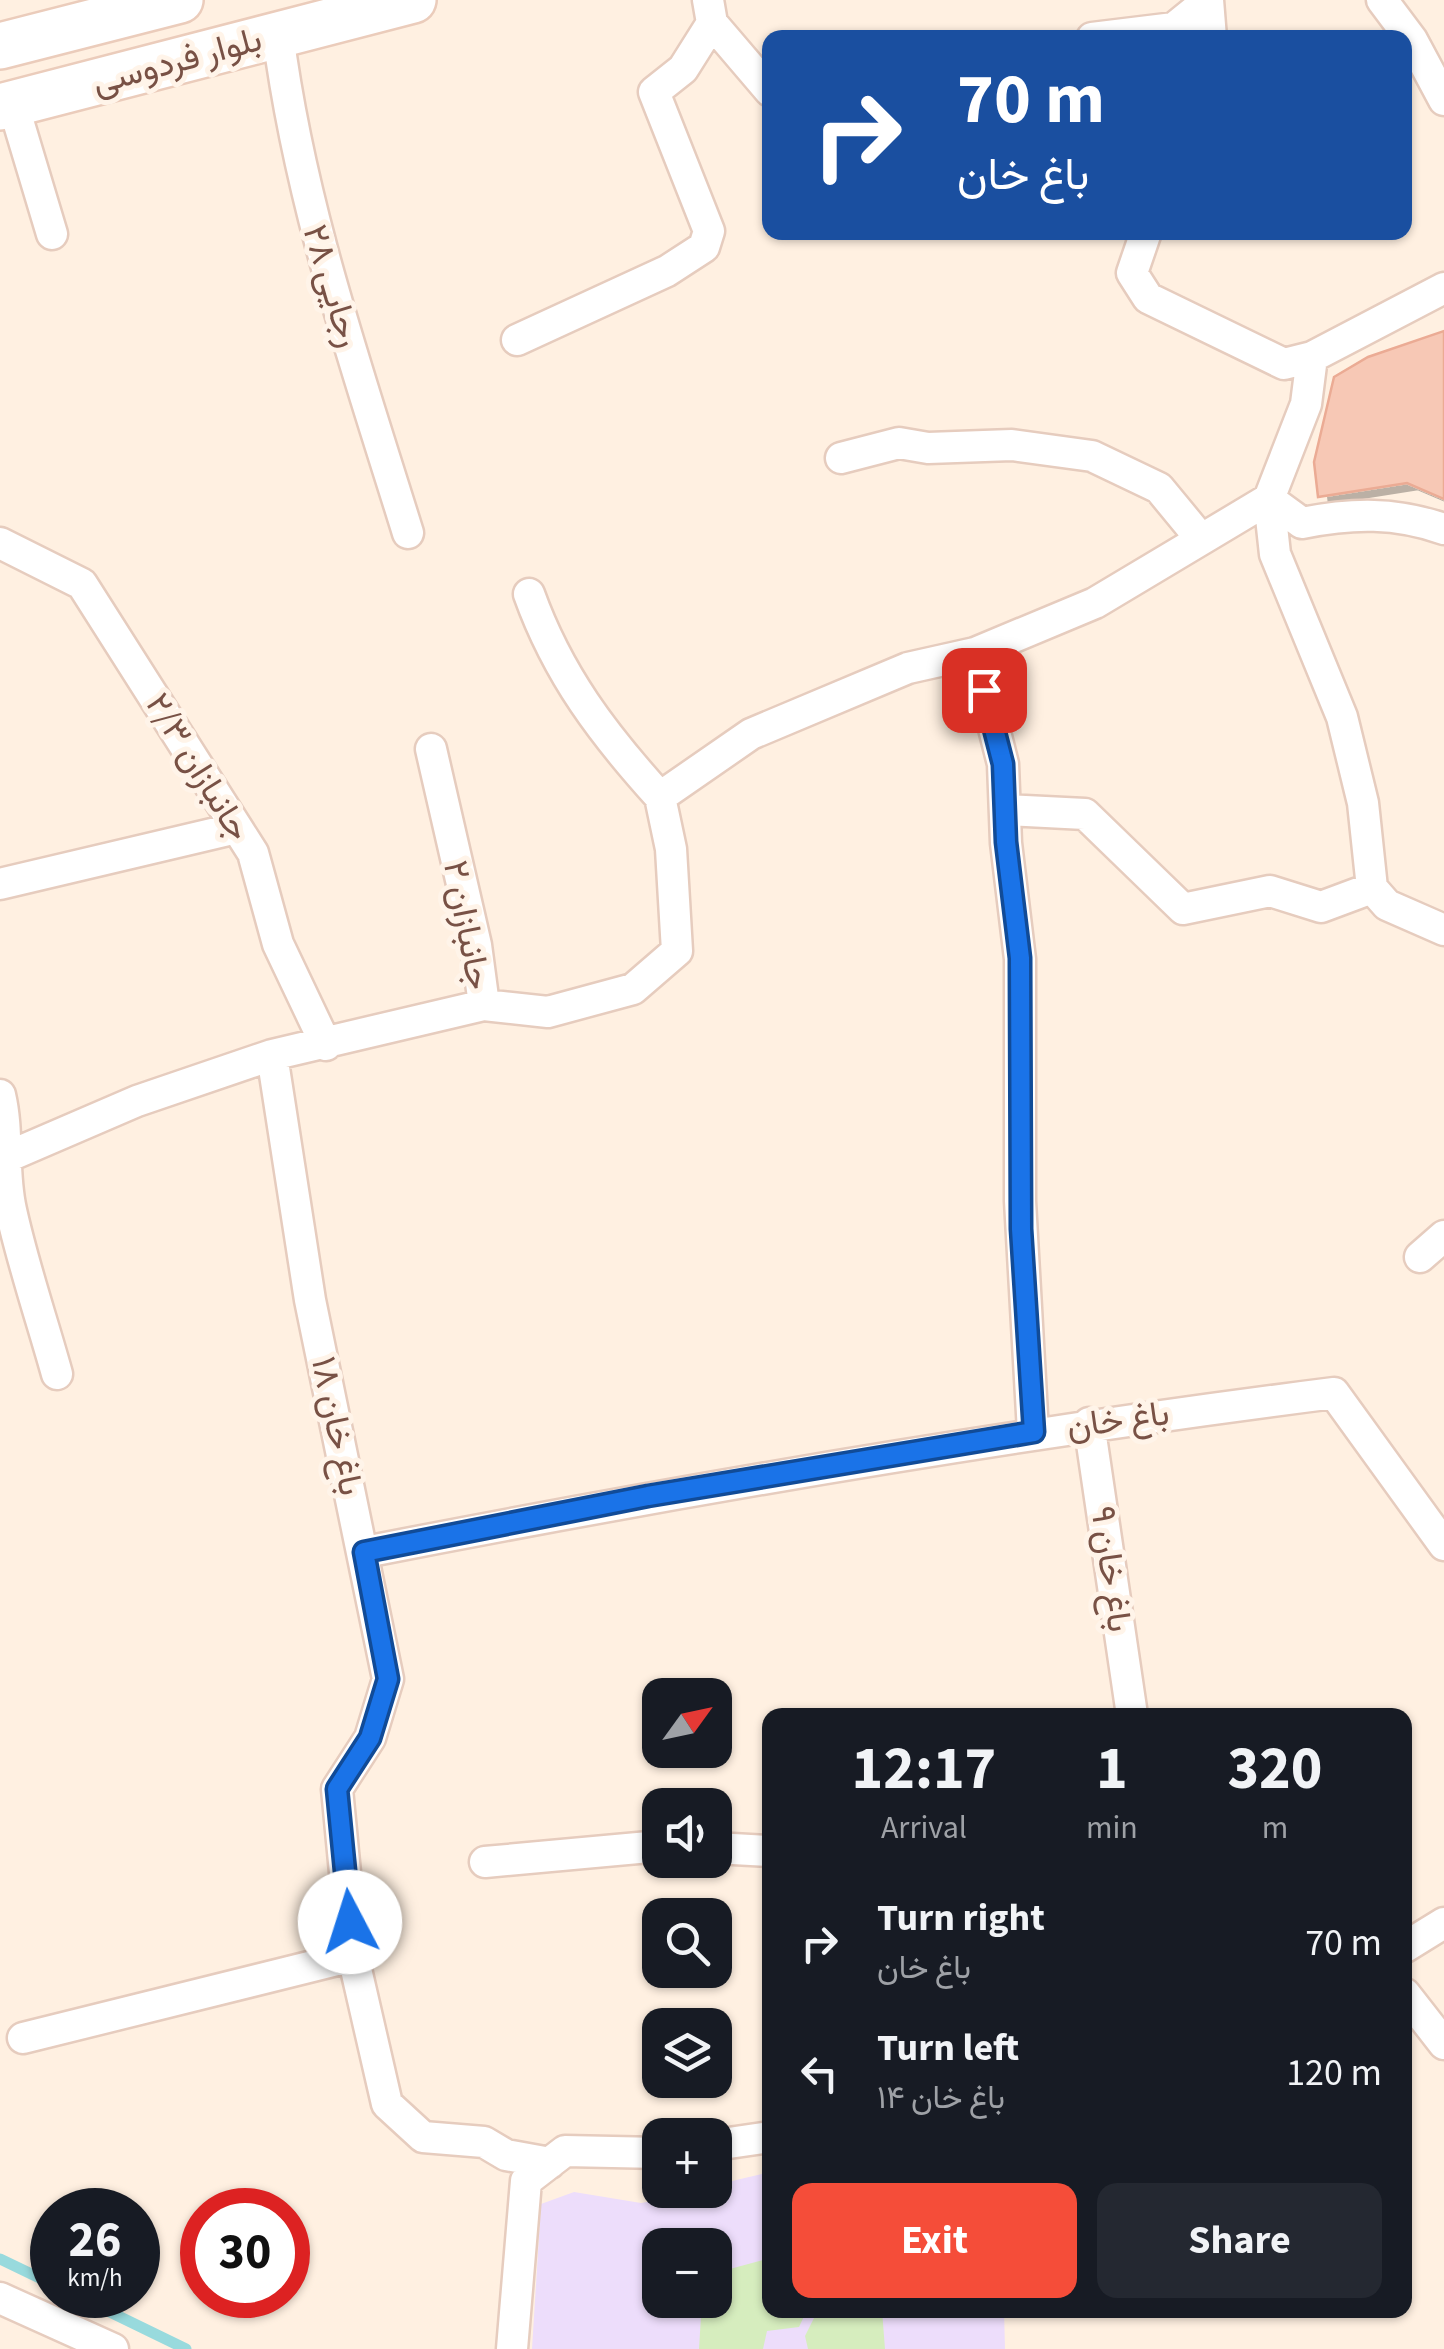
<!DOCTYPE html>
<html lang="en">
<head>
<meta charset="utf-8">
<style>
  body { margin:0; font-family:"Source Sans 3",Vazirmatn,sans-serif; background:#242831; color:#f1f3f6; height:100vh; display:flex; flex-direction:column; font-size:38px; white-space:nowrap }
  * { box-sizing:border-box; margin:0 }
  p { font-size:32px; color:#9ea1a6 }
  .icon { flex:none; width:55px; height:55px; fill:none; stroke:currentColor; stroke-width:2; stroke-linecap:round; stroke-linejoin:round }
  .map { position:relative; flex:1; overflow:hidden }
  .details { position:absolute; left:762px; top:1708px; width:650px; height:610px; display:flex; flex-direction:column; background:#171b24; border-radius:20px; box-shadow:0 2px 8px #0004 }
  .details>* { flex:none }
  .top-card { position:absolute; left:762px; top:30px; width:650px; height:210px; border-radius:20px; box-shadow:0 2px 8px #0004; background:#1a4fa0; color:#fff; overflow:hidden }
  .needle { width:65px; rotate:57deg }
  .tools { position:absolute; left:642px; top:1678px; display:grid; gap:20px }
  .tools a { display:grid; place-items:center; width:90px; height:90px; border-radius:20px; background:#171b24; box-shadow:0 2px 8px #0004; font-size:50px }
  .speed { position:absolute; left:30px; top:2188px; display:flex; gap:20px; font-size:50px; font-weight:700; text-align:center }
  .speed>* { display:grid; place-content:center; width:130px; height:130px; border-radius:50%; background:#171b24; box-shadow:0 2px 8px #0004; line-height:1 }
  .speed small { font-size:25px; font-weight:400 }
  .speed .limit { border:15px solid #d22; background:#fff; color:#111 }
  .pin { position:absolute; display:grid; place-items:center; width:85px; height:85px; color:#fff; margin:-42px; border-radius:20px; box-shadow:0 5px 15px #0006 }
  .me { position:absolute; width:110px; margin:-55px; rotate:355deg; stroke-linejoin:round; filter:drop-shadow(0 0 8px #0008) }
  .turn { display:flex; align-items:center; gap:35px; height:210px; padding:0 30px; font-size:45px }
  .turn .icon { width:130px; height:130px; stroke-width:2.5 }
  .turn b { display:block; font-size:70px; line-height:85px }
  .eta { display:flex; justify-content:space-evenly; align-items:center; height:170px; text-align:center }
  .eta b { font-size:60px; font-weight:700; line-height:70px }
  .action { display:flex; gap:20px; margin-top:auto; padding:20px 30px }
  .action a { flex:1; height:115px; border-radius:20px; background:#f54d39; color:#fff; font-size:40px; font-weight:700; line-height:115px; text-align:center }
  .action a+a { background:#242831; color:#f1f3f6 }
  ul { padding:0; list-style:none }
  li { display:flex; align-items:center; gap:30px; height:130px; padding:0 30px }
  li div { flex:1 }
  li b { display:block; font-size:38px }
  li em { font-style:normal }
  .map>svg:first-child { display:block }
  .education { fill:#edddfb; fill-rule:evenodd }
  .green { fill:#d6edbe }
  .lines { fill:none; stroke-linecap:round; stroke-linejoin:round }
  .stream { stroke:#98dadd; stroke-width:11 }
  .building { fill:#f7c8b5; stroke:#ebab94; stroke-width:2.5; filter:url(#shadow) }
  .street-casing { stroke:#e6ccbe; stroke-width:35 }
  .secondary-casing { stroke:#ebccbb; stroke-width:50 }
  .street { stroke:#fff; stroke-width:30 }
  .secondary { stroke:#fff; stroke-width:45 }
  .route-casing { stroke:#114b97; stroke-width:25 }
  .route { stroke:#1a73e8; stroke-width:18 }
  .labels { text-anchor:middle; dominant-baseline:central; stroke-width:10; stroke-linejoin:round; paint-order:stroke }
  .street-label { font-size:35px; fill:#785145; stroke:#fff4e9 }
</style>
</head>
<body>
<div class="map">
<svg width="1444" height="2349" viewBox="0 0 1444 2349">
  <defs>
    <filter id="shadow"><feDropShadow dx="11" dy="6" stdDeviation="0" flood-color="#0004"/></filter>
  </defs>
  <rect width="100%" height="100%" fill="#fff0e1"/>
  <!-- education -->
  <path class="education" d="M770 2172V2310H1004L1005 2349H532L541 2204 574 2192 641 2203 715 2190V2185ZM660 2245H715V2300H660Z"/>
  <!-- green -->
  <path class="green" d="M770 2258V2310H807L799 2327 767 2331 763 2349H699L702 2300H715V2273Z
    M818 2310H882L885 2349H808L805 2336Z"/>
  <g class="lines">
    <!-- stream -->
    <path class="stream" d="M0 2259 52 2284
      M75 2295 186 2349"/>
  </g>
  <!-- building -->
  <path class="building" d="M1444 331V499L1407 483 1318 497 1314 462 1334 377 1368 357Z"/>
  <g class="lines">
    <!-- street casing -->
    <g class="street-casing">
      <path id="street" d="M708 0 712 23 770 91
        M1208 0 1211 38
        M1382 0 1412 40 1444 100
        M278 34C300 206 357 368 408 533
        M1092 38 1174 28 1206 2
        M13 104 52 234
        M1146 232 1132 273 1148 298 1284 364 1312 357
        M517 340 667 271 704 247 709 231 654 92 683 69 712 23
        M841 458 899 443 928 448 1012 445 1092 456 1159 488 1201 539
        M1269 499 1302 523C1353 513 1395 512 1444 529
        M0 543 82 584 253 853 278 944 326 1045
        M529 594C558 675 603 734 660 797
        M975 653 1003 764 1006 843 1020 959V1201L1033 1432
        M1005 810 1085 814 1183 909 1270 891 1321 907 1372 888 1363 803 1342 717 1275 554 1269 499
        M0 884 237 828
        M1372 888 1387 905 1444 930
        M484 1005 548 1012 633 989 677 951 671 849 660 797 751 734 908 668 975 653 1095 603 1269 499 1306 404 1312 357 1444 288
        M272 1055 310 1300 388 1679 370 1738 337 1789 353 1956 387 2104 423 2137 484 2142 506 2155 550 2163
        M0 1095C9 1133 2 1171 11 1210 23 1265 42 1320 57 1374
        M0 1160 137 1101 272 1055 484 1005 476 945 431 749
        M1420 1257 1444 1236
        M1089 1423 1132 1715
        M365 1552C687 1489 1009 1434 1334 1393L1444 1545
        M715 1848 770 1851
        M485 1862 660 1846
        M1405 1947 1444 1923
        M1405 1994 1444 2044
        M23 2038 353 1956
        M715 2145 770 2137
        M0 2298 113 2349
        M512 2349 526 2181 565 2151 660 2153"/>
    </g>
    <!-- secondary casing -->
    <g class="secondary-casing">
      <path id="secondary" d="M0 46 180 0
        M0 107 413 0"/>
    </g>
    <!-- street -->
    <use href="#street" class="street"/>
    <!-- secondary -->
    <use href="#secondary" class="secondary"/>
  </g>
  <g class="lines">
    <!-- route casing -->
    <g class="route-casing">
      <path id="route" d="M350 1922 337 1789 370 1738 388 1679 364 1552 648 1496 1034 1432 1021 1229 1020 958 1006 842 1003 764 984 690"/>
    </g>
    <!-- route -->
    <use href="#route" class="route"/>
  </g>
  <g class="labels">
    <!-- street labels -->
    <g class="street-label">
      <text transform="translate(177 61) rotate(-15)">بلوار فردوسی</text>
      <text transform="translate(332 286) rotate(73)">رجایی ۲۸</text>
      <text transform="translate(198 767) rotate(58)">جانبازان ۲/۳</text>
      <text transform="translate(467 925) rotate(79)">جانبازان ۲</text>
      <text transform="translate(1118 1420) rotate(-8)">باغ خان</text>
      <text transform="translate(337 1426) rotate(78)">باغ خان ۱۸</text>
      <text transform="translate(1111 1569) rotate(82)">باغ خان ۹</text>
    </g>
  </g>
</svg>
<div class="tools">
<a><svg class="needle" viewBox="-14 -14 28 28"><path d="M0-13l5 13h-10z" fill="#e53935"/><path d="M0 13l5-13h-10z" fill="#9ea1a6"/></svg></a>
<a><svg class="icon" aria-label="sound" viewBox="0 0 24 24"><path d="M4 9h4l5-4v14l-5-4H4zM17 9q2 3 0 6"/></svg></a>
<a><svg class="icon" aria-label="search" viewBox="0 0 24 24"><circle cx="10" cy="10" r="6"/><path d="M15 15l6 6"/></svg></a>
<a><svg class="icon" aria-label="layers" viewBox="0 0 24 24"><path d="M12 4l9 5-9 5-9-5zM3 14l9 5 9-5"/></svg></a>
<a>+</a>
<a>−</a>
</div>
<div class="speed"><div>26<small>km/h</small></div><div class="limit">30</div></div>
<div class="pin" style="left:984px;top:690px;background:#d93025"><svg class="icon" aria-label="arrive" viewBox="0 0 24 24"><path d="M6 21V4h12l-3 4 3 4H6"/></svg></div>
<svg class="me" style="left:350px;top:1922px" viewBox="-20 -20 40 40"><circle r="19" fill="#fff"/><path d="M0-13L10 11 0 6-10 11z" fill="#1a73e8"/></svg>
<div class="top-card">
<div class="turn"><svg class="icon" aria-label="right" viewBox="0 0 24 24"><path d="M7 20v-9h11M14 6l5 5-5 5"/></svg><div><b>70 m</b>باغ خان</div></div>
</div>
<section class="details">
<div class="eta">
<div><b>12:17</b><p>Arrival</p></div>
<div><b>1</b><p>min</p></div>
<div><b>320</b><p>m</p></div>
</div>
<ul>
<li><svg class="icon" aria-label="right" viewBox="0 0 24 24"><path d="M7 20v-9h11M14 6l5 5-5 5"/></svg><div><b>Turn right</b><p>باغ خان</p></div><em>70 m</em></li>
<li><svg class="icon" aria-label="left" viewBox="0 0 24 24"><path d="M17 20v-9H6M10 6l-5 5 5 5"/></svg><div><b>Turn left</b><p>باغ خان ۱۴</p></div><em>120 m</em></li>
</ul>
<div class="action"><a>Exit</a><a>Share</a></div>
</section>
</div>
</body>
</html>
